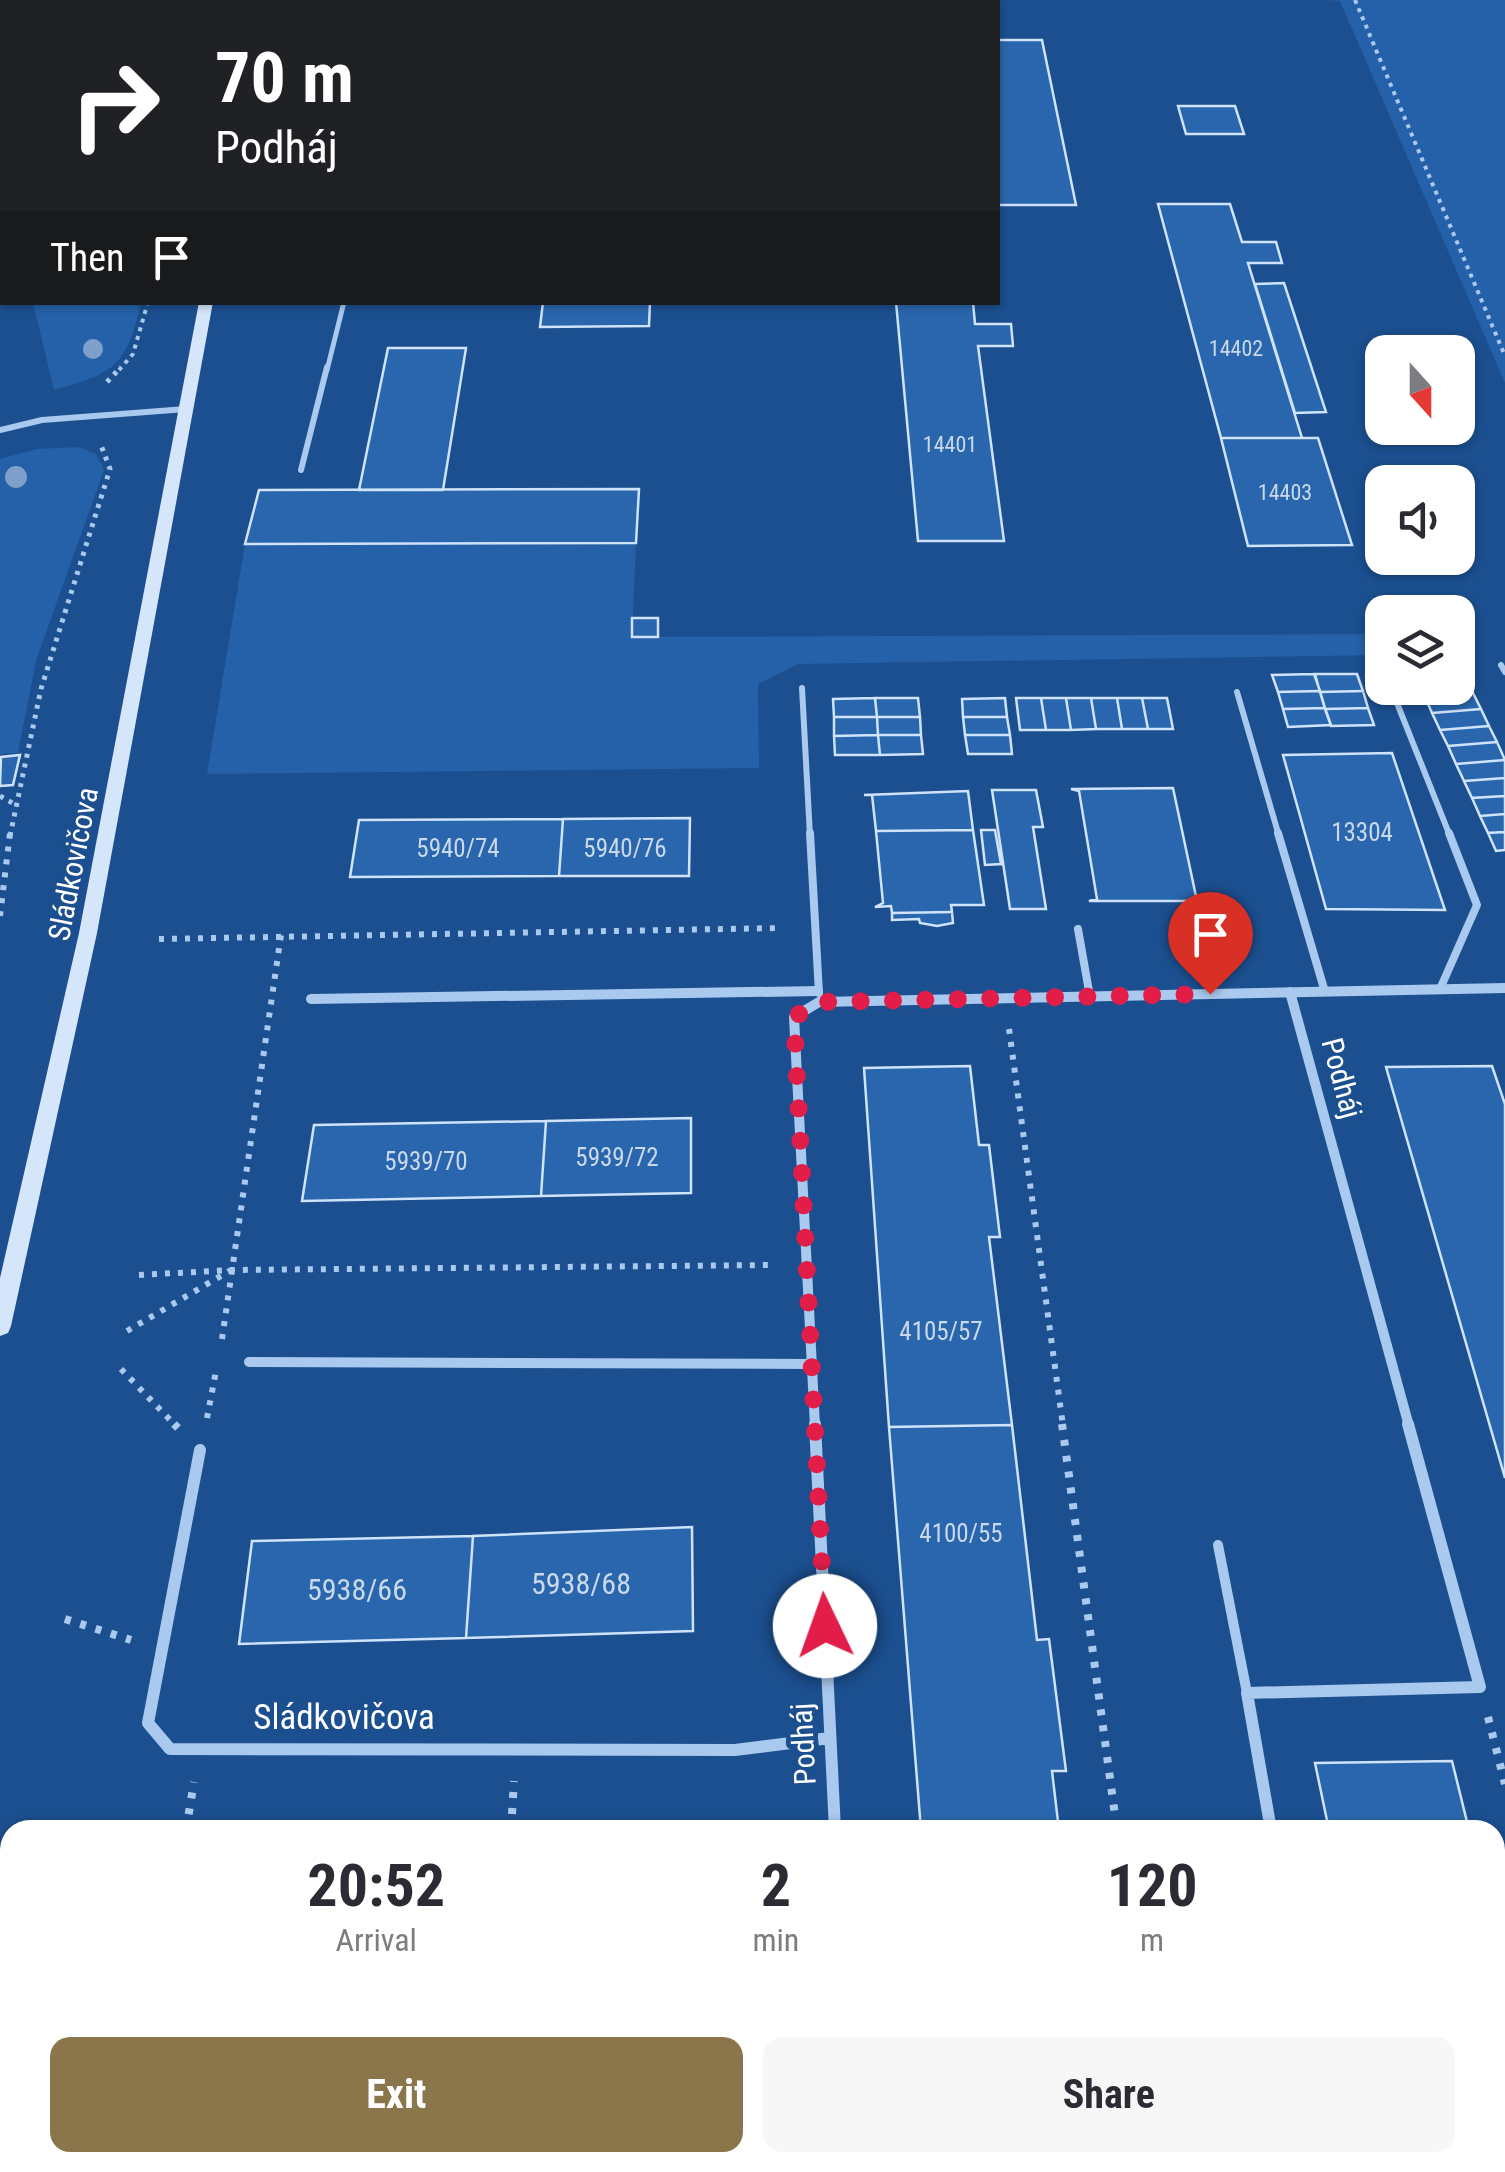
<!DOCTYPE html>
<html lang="en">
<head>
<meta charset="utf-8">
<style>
  body { margin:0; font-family:"Roboto Condensed",sans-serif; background:#f7f7f7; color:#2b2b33; height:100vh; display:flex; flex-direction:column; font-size:38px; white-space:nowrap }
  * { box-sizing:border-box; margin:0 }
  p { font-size:32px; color:#7c7c81 }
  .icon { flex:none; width:55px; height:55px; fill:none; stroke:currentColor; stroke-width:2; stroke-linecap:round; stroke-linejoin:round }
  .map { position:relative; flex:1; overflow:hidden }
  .panel { position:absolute; left:0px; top:1820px; width:1505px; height:352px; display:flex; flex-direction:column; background:#fff; border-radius:30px 30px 0 0; box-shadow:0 2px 8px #0004 }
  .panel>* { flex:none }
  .hud { position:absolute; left:0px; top:0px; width:1000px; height:305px; box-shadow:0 2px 8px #0004; background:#202124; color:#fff; overflow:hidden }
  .needle { width:65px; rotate:159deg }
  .buttons { position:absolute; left:1365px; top:335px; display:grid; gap:20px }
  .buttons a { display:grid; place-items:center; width:110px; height:110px; border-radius:20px; background:#fff; box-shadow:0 2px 8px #0004; font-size:50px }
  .pin { position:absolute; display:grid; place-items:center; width:85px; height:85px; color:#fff; margin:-102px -42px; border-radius:50% 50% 50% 0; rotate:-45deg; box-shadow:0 0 10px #0007 }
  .pin .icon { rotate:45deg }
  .me { position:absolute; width:110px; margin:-55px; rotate:357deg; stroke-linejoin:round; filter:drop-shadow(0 0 8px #0008) }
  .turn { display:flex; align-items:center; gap:35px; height:210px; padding:0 50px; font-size:45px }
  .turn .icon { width:130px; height:130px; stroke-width:2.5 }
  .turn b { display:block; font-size:70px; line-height:85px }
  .then { display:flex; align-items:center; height:95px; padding:0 50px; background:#0003; gap:20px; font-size:38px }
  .eta { display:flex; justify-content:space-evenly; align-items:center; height:170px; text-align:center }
  .eta b { font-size:60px; font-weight:700; line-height:70px }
  .button { display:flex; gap:20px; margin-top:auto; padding:20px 50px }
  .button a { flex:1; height:115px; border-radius:20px; background:#8a764a; color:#fff; font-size:40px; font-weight:700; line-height:115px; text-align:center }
  .button a+a { background:#f7f7f7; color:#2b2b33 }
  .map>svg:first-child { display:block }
  .green { fill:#2461a8 }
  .building { fill:#2a66ad; stroke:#cfe3fa; stroke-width:2.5 }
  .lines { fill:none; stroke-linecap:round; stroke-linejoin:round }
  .path-far3 { stroke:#a9c9ee; stroke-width:4; stroke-dasharray:4 5; stroke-linecap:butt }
  .path-far2 { stroke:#a9c9ee; stroke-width:5; stroke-dasharray:4 6; stroke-linecap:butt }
  .path-far1 { stroke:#a9c9ee; stroke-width:6; stroke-dasharray:5 8; stroke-linecap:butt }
  .path { stroke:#a9c9ee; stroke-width:8; stroke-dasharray:6 10; stroke-linecap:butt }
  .lane-far3 { stroke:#a9c9ee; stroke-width:5 }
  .lane-far2 { stroke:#a9c9ee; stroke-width:6 }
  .lane-far1 { stroke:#a9c9ee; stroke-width:8 }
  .lane { stroke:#a9c9ee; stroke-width:10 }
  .street-far1 { stroke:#a9c9ee; stroke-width:10 }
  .street { stroke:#a9c9ee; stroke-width:12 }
  .secondary { fill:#d6e6fa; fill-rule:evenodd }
  .tree { fill:#7ea0ca }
  .route { stroke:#e11d48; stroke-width:18; stroke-dasharray:0 32.4 }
  .labels { text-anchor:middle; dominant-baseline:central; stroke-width:10; stroke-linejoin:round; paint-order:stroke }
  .far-number-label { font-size:22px; fill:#cad9ea }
  .number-label { font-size:25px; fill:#cad9ea }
  .street-label { font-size:30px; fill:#fff; stroke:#1b4f8f }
  .near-number-label { font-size:30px; fill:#cad9ea }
  .near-street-label { font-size:35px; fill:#fff; stroke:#1b4f8f }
</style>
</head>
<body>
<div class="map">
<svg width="1505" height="2172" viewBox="0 0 1505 2172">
  <rect width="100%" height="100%" fill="#1b4f8f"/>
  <!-- green -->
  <path class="green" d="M1327 0H1505V383L1340 1Z
    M33 303V302L141 303C126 366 116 373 54 390Z
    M79 447 96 454 104 470 36 661 18 753 0 754V459L37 449Z
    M636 543 632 637 1382 634V655L798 664 758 684 759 768 207 774 245 544Z"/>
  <!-- building -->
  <path class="building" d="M998 40H1042L1076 205H998Z
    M2 103V204L0 197Z
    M1178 106H1235L1244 134H1186Z
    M1158 204H1230L1242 242H1276L1282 263H1248L1302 438H1221Z
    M1284 283 1326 412 1295 413 1255 284Z
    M543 302H650L649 326 540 327Z
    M896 302H973L975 324H1011L1013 346H978L1004 541H918Z
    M388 348H466L443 490H359Z
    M1221 438H1318L1352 545 1248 546Z
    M639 489 636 543 245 544 259 490Z
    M632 618H658V637H632Z
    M1314 674 1320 691 1278 692 1272 675Z
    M1315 674H1357L1363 691 1320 692Z
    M1465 677 1473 693 1425 697 1420 688H1458V678Z
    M1320 691 1325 708 1283 709 1278 692Z
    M1363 691 1368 708 1325 709 1320 692Z
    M1473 693 1481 709 1432 713 1425 697Z
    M875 698H918L920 717H877Z
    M875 698 877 717H834L833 699Z
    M1005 698 1007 717H963L962 699Z
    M1016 698H1041L1046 730H1020Z
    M1041 698H1066L1071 730H1046Z
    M1066 698H1091L1096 729 1071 730Z
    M1091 698H1117L1122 729H1096Z
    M1117 698H1142L1148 729H1122Z
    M1142 698H1167L1173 729H1148Z
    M1325 708 1331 725 1288 727 1283 709Z
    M1368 708 1374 725 1331 726 1325 709Z
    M1481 709 1489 726 1440 730 1432 713Z
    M834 717H877L878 735 834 736Z
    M877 717H920L921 735H878Z
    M963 717H1007L1010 735H965Z
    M1489 726 1497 742 1448 746 1440 730Z
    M878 735H921L923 754 880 755Z
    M878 735 880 755H835L834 736Z
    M965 735H1010L1012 754H968Z
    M1497 742 1505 760 1456 764 1448 746Z
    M1392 753 1445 910 1326 909 1283 755Z
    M20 755 13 785 0 786 1 757Z
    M1505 760V778L1464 781 1456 764Z
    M1505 778V796L1472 798 1464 781Z
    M1173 788 1197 901H1089L1097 899 1079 791 1071 789Z
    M992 790H1036L1043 827H1033L1046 909H1010Z
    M968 791 973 830 876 831 872 795H864Z
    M1505 796V814L1480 816 1472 798Z
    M1505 814V832L1488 833 1480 816Z
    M690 818 689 876H559L563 819Z
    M563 819 559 876 350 877 359 820Z
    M973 830 984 905H951L952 912 892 913 891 906 875 907 883 903 876 831Z
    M981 830H995L1001 864 985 865Z
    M1505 832V850L1496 851 1488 833Z
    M952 912 953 923 937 926 920 923 919 919 892 920V913Z
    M970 1066 979 1145H989L1000 1237H989L1012 1425 889 1427 864 1068Z
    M1492 1066 1505 1104V1478L1386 1067Z
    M691 1118V1193L541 1196 546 1121Z
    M546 1121 541 1196 302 1201 314 1125Z
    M1012 1425 1037 1640 1049 1639 1066 1771H1052L1059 1830H921L889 1427Z
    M692 1527 693 1631 466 1638 473 1536Z
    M473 1536 466 1638 239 1644 252 1541Z
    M1452 1761 1469 1830H1329L1315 1763Z
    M1495 1893 1505 1922V2172H1398L1396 2162H1495Z
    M69 2162H310L308 2172H68Z
    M556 2162H710V2172H556Z"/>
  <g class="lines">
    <!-- path-far3 -->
    <path class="path-far3" d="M1355 0 1505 356
      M119 370 133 354 148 302"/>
    <!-- path-far2 -->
    <path class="path-far2" d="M107 382 121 367
      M0 796 16 805
      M10 836 41 689 110 469 101 445"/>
    <!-- path-far1 -->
    <path class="path-far1" d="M0 916 10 833
      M159 939 782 928
      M1009 1029 1063 1426
      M139 1275 232 1270 773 1265
      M127 1331 231 1270
      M222 1339 281 935
      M121 1369 176 1426
      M207 1418 216 1371"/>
    <!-- path -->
    <path class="path" d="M174 1424 178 1428
      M1062 1424 1117 1830
      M65 1619 131 1640
      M1488 1717 1505 1784
      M186 1830 194 1782
      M511 1830 514 1781
      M493 2162V2172
      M763 2162 764 2172"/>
    <!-- lane-far3 -->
    <path class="lane-far3" d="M327 370 344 302"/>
    <!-- lane-far2 -->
    <path class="lane-far2" d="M0 430 42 420 186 409
      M301 470 327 367
      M1501 665 1505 672
      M802 688 810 836
      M1391 688 1450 836
      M1237 692 1279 836"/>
    <!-- lane-far1 -->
    <path class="lane-far1" d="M810 833 819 993
      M1278 833 1325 992
      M1078 929 1090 997
      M1440 989 1477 905 1449 833"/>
    <!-- lane -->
    <path class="lane" d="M1218 1545 1247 1693"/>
    <!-- street-far1 -->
    <path class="street-far1" d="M1290 992 1409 1426
      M311 999 818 991
      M249 1362 812 1364
      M815 1426 794 1017 819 1002 1505 988"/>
    <!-- street -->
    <path class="street" d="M815 1424 835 1830
      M200 1450 148 1723 170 1749 735 1750 830 1738
      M1271 1830 1247 1693 1480 1687 1408 1424
      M850 2162 851 2172
      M1328 2162 1330 2172
      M368 2172 369 2162"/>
    <!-- secondary -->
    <path class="secondary" d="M268 0H280V2H269Z
      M199 302H213L97 933 11 1326 8 1333 0 1336V1278L79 933Z"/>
  </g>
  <!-- trees -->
  <g class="tree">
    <circle cx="93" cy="349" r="10"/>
    <circle cx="16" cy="477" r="11"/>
  </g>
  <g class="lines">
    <!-- route -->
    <path class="route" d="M825 1626 794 1017 820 1002 1210 994"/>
  </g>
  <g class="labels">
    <!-- far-number labels -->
    <g class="far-number-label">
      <text x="1236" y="348">14402</text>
      <text x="950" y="444">14401</text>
      <text x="1285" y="492">14403</text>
    </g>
    <!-- number labels -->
    <g class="number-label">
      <text x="1362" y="832">13304</text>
      <text x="458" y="848">5940/74</text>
      <text x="625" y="848">5940/76</text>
      <text x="617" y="1157">5939/72</text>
      <text x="426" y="1161">5939/70</text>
      <text x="941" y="1331">4105/57</text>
      <text x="961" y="1533">4100/55</text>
    </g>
    <!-- street labels -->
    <g class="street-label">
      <text transform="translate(73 864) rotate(-79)">Sládkovičova</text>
      <text transform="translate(1342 1078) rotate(75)">Podháj</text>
      <text transform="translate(803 1744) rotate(-93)">Podháj</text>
    </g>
    <!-- near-number labels -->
    <g class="near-number-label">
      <text x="581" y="1583">5938/68</text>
      <text x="357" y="1589">5938/66</text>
    </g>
    <!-- near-street labels -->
    <g class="near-street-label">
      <text x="344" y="1717">Sládkovičova</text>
    </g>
  </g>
</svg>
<div class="buttons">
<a><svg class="needle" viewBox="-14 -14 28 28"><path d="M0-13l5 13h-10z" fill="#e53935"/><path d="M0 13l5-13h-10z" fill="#7c7c81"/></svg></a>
<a><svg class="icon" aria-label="sound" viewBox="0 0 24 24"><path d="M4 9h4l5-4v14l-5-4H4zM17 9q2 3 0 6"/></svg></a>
<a><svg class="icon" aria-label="layers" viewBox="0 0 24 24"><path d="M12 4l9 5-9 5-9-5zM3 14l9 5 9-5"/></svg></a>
</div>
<div class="pin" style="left:1210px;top:994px;background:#d93025"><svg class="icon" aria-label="arrive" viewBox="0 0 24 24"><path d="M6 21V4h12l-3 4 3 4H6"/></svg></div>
<svg class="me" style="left:825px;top:1626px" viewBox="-20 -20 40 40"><circle r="19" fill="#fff"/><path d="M0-13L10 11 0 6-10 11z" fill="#e11d48"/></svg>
<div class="hud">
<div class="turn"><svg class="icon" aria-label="right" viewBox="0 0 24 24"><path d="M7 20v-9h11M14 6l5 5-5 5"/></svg><div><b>70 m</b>Podháj</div></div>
<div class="then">Then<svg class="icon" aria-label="arrive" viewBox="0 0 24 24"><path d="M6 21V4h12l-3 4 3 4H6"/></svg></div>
</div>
<section class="panel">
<div class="eta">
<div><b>20:52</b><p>Arrival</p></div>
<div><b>2</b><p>min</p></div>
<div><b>120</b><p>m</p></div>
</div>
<div class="button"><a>Exit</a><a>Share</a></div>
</section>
</div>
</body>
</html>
